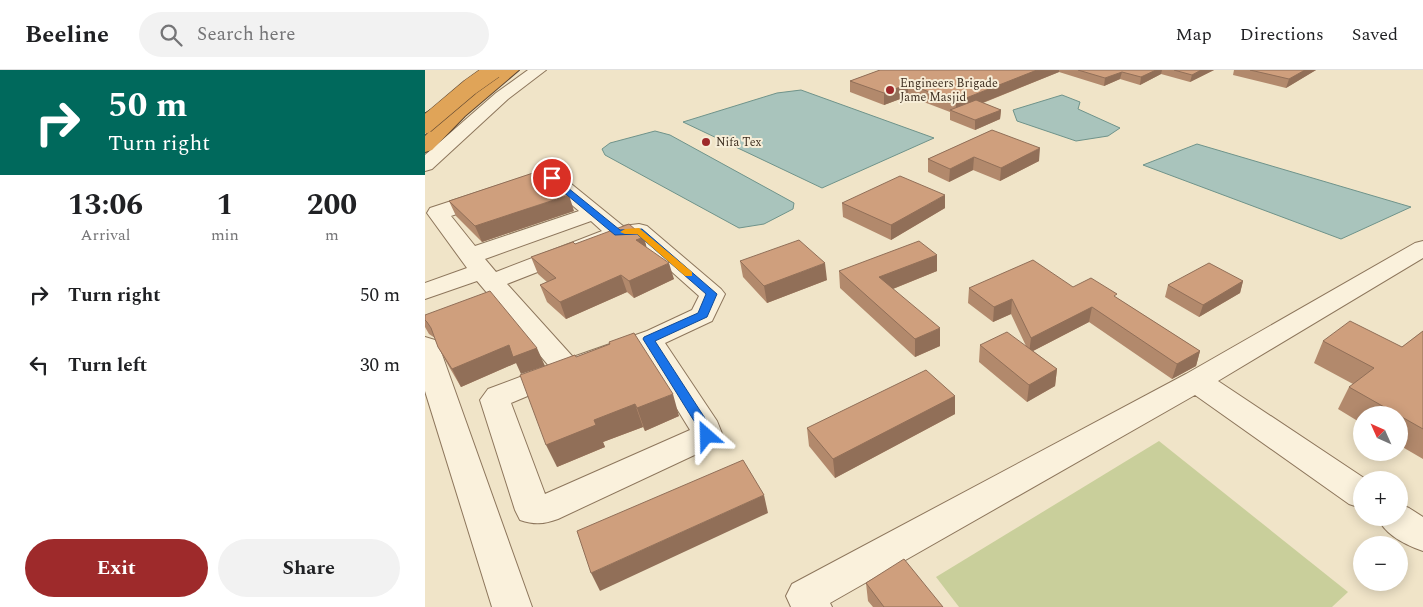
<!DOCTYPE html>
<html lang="en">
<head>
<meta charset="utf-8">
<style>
  body { margin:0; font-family:Spectral,serif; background:#f2f2f2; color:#202124; height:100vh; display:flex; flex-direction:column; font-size:19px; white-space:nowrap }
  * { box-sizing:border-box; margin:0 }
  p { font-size:16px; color:#757577 }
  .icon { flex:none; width:28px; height:28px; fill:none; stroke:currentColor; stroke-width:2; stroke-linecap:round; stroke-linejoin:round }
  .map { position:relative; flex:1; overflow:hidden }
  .side { display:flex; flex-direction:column; background:#fff; width:425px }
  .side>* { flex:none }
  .hud { background:#00695c; color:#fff; overflow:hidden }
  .needle { width:32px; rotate:315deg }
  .fabs { position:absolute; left:928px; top:336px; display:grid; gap:10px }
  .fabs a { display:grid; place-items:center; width:55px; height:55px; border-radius:50%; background:#fff; box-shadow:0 2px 12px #0003; font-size:25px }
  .pin { position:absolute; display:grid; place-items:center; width:42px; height:42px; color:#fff; margin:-21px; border:2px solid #fff; border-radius:50%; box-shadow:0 1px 5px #0007 }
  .me { position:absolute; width:55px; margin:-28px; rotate:335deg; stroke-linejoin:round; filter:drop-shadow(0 0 4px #0008) }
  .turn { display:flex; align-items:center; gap:18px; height:105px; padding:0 25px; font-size:22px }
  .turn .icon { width:65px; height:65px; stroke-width:2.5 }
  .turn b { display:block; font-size:35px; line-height:42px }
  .eta { display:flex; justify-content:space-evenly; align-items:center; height:85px; text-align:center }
  .eta b { font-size:30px; font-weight:700; line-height:35px }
  .action { display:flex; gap:10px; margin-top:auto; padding:10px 25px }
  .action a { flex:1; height:58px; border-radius:30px; background:#9e2a2b; color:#fff; font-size:20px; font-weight:700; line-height:58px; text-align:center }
  .action a+a { background:#f2f2f2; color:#202124 }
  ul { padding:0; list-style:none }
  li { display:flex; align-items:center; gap:15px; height:70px; padding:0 25px }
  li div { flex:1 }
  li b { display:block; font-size:19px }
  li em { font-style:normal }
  header { display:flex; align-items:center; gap:30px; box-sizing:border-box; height:70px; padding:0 25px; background:#fff; border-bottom:1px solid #e0e0e0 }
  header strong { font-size:24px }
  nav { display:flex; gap:28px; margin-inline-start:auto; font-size:18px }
  .search { width:350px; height:45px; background:#f2f2f2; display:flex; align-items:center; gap:12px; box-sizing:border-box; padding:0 18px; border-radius:28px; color:#757577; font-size:19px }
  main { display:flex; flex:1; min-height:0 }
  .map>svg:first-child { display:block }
  .green { fill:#c9cf9b }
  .water { fill:#a9c4bc; stroke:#6f938a }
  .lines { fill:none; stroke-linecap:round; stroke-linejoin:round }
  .minor-casing { stroke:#8d765c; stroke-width:2 }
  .highway-casing { stroke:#5b4430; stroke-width:2 }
  .minor { fill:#faf1dc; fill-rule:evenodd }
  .highway { fill:#e0a458; fill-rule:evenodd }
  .tram { stroke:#3d2e20; stroke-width:1 }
  .rail { stroke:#3d2e20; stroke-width:2.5; stroke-dasharray:5.5 5.5; stroke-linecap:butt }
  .highway-bridge-casing { stroke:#5b4430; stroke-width:18; stroke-linecap:butt }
  .highway-bridge { stroke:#e0a458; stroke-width:17 }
  .wall { fill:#b2896c }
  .shaded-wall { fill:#916f58 }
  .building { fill:#cf9f7d; stroke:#916f58 }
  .route { fill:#1a73e8; stroke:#114b97 }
  .slow { fill:#f59e0b }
  .poi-dot { fill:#9e2a2b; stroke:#f7eed8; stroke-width:2 }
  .labels { text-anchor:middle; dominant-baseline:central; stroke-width:4; stroke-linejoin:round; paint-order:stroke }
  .far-poi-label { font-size:12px; fill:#3d2e20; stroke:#f7eed8; text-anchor:start }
</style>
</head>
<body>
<header>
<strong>Beeline</strong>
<div class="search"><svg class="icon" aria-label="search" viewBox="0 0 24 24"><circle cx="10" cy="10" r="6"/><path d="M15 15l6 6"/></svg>Search here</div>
<nav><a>Map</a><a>Directions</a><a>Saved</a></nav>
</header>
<main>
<section class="side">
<div class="hud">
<div class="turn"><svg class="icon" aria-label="right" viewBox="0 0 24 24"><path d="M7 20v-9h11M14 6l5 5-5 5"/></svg><div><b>50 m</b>Turn right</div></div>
</div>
<div class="eta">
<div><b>13:06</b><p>Arrival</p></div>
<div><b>1</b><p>min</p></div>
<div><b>200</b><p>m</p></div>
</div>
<ul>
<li><svg class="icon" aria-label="right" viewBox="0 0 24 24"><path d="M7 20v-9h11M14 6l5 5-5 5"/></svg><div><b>Turn right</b></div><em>50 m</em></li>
<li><svg class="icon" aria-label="left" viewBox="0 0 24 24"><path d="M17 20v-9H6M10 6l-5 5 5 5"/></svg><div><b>Turn left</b></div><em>30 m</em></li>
</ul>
<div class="action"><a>Exit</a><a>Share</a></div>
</section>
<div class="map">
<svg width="998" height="537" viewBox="0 0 998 537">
  <rect width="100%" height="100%" fill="#f0e4c8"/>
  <!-- green -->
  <path class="green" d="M734 371 923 522 907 537H534L511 507Z"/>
  <!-- water -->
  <path class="water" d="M376 20 509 68 397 118 258 52 352 23Z
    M637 25 655 32 653 39 695 58 683 66 651 71 592 51 588 40Z
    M230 61 245 65 369 133 368 139 339 154 314 158 180 85 177 79 185 73Z
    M772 74 986 137 916 169 718 95Z"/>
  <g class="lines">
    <!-- minor casing -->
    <g class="minor-casing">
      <path id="minor" d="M103 0H121L83 29 7 99 0 101V85L71 23Z
        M127 102 134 104 198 156 214 154 222 156 296 219 300 224 287 251 240 273 292 351 298 366 293 374 133 449C119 454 110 455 95 450L90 440 55 330 63 319 124 296 52 211 0 229V213L42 198 2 143 5 138 106 105ZM122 114 154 141 50 176 26 146 116 115ZM166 151 177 161 71 202 60 189ZM209 168 274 226 267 240 222 261 148 287 82 214 197 169ZM217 282 265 360 120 424 86 333 143 309Z
        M998 171V188L793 311 942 410H936V438L924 434 770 325 405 533 407 537H366L361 526 367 514 761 304 990 173Z
        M0 267 10 270 14 276 107 537H67L0 321Z
        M974 434 984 438 998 447V481C981 475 960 465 953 448H974Z"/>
    </g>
    <!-- highway casing -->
    <g class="highway-casing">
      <path id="highway" d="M77 0H94L40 46 7 80 0 82V66L28 38Z"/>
    </g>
    <!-- minor -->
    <use href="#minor" class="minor"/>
    <!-- highway -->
    <use href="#highway" class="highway"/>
    <!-- tram -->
    <path class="tram" d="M0 43 67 0"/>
    <!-- rail -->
    <path class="rail" d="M0 50 75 0"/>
    <!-- highway-bridge casing -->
    <g class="highway-bridge-casing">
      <path id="highway-bridge" d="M0 55 45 17 69 0"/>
    </g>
    <!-- highway-bridge -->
    <use href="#highway-bridge" class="highway-bridge"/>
  </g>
  <!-- wall -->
  <path class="wall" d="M455 0H789L765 12 736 4 715 15 695 9 679 16 634 2 558 33 576 40 575 49 550 60 525 50V42L483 26 459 35 425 22V11Z
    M809 0H891L861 18 808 5Z
    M567 60 614 91 575 111 548 100 524 112 503 102V89Z
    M24 131 149 141 57 172 31 146Z
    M417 133 520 138 466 170 418 147Z
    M219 167 221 177 249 209 209 228 202 222 141 249 122 232 115 215 122 212 113 204 106 187 150 174Z
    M512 185V201L468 219 515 276 490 287 415 218 414 201Z
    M315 191 402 210 342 233 318 207Z
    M818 211 815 223 774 247 740 227 743 215Z
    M648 217 692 228 775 281 771 296 747 309 664 252 608 281 632 299 630 316 602 332 554 292 555 275 601 276 586 244 568 252 543 233 544 218Z
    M0 245 120 296 91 293 36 317 23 295 13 277 10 268 4 264 0 257Z
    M998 261V389L974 375V345H936V353L913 339 924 317 928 314 889 293 898 271 977 277Z
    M184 272 254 346 220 361 218 357 178 372 180 377 132 397 151 287 185 274Z
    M530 326V344L410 408 384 376 382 358Z
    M441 513 518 537H448L443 531Z"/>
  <!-- shaded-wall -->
  <path class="shaded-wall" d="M612 0H634V2L532 43H531V32Z
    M731 0H737L736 4 715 15 716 7Z
    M776 0H789L765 12 767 5Z
    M880 0H891L861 18 864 9Z
    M697 2 695 9 679 16 680 8Z
    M483 14V26L459 35V23Z
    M576 40 575 49 550 60V50Z
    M615 78 614 91 575 111 576 98Z
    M549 87 548 100 524 112 525 99Z
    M144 125 149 141 57 172 50 156Z
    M520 125V138L466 170V155Z
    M219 167 223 183 211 170Z
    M512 185V201L455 224 454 207Z
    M244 193 249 209 209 228 204 211Z
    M400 193 402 210 342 233 339 216Z
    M196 205 202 222 141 249 135 232Z
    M818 211 815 223 774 247 778 235Z
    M587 229 586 244 568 252 569 237Z
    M667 237 664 252 604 283 606 268Z
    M515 258V276L490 287V269Z
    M84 275 112 278 120 296 96 304 91 293 36 317 27 299Z
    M775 281 771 296 747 309 752 294Z
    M632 299 630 316 602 332 604 315Z
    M248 324 254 346 220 361 212 338Z
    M530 326V344L410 408 408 389Z
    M210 334 218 357 178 372 180 377 132 397 121 375 169 350Z
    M339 425 343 443 175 521 166 503Z"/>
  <!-- building -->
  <path class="building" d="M455 0H612L531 32 483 14 459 23 425 11Z
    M653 0H731L716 7 697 2 680 8Z
    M749 0H776L767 5Z
    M825 0H880L864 9Z
    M551 30 576 40 550 50 525 40Z
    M567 60 615 78 576 98 549 87 525 99 503 89Z
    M111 102 144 125 50 156 24 131Z
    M475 106 520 125 466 155 417 133Z
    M204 154 219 167 211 170 244 193 204 211 196 205 135 232 115 215 131 208 106 187 148 172 150 174Z
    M374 170 400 193 339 216 315 191Z
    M494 171 512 185 454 207 515 258 490 269 414 201Z
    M608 190 648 217 666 208 692 224 689 226 775 281 752 294 667 237 606 268 587 229 569 237 544 218Z
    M784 193 818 211 778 235 743 215Z
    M65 221 112 278 88 287 84 275 27 299 13 277 6 258 2 252 0 250V245Z
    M925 251 977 277 998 261V359L924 317 949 298 898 271Z
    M582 262 632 299 604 315 555 275Z
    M209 263 248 324 212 338 210 334 169 350 171 355 121 375 95 305 150 285 151 287 185 274 184 272Z
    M501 300 530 326 408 389 382 358Z
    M318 390 339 425 166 503 152 461Z
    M479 489 518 537H459L441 513Z"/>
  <!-- route -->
  <path class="route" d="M127 105 195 160 217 159 292 224 282 247 230 271 287 359 288 366 286 370H277L274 359 218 269 219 267 273 243 281 224 212 164 190 165 124 110V106Z"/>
  <!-- slow -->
  <path class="slow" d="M214 158 267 202V206H260L212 164H200L195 162 200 159Z"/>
  <!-- markers -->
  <g class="poi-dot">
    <circle cx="465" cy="20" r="5"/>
    <circle cx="281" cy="72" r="5"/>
  </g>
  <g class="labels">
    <!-- far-poi labels -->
    <g class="far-poi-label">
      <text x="475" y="13">Engineers Brigade<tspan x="475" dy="14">Jame Masjid</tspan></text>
      <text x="291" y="72">Nifa Tex</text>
    </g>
  </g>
</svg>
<div class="fabs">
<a><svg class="needle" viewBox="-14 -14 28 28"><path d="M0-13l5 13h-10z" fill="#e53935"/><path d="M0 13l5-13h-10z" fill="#757577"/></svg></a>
<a>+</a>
<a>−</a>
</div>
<div class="pin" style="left:127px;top:108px;background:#d93025"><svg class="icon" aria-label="arrive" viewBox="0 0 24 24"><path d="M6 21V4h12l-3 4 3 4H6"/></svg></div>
<svg class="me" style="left:282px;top:366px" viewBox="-20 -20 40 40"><path d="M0-17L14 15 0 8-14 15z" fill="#1a73e8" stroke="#fff" stroke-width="4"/></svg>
</div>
</main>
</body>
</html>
